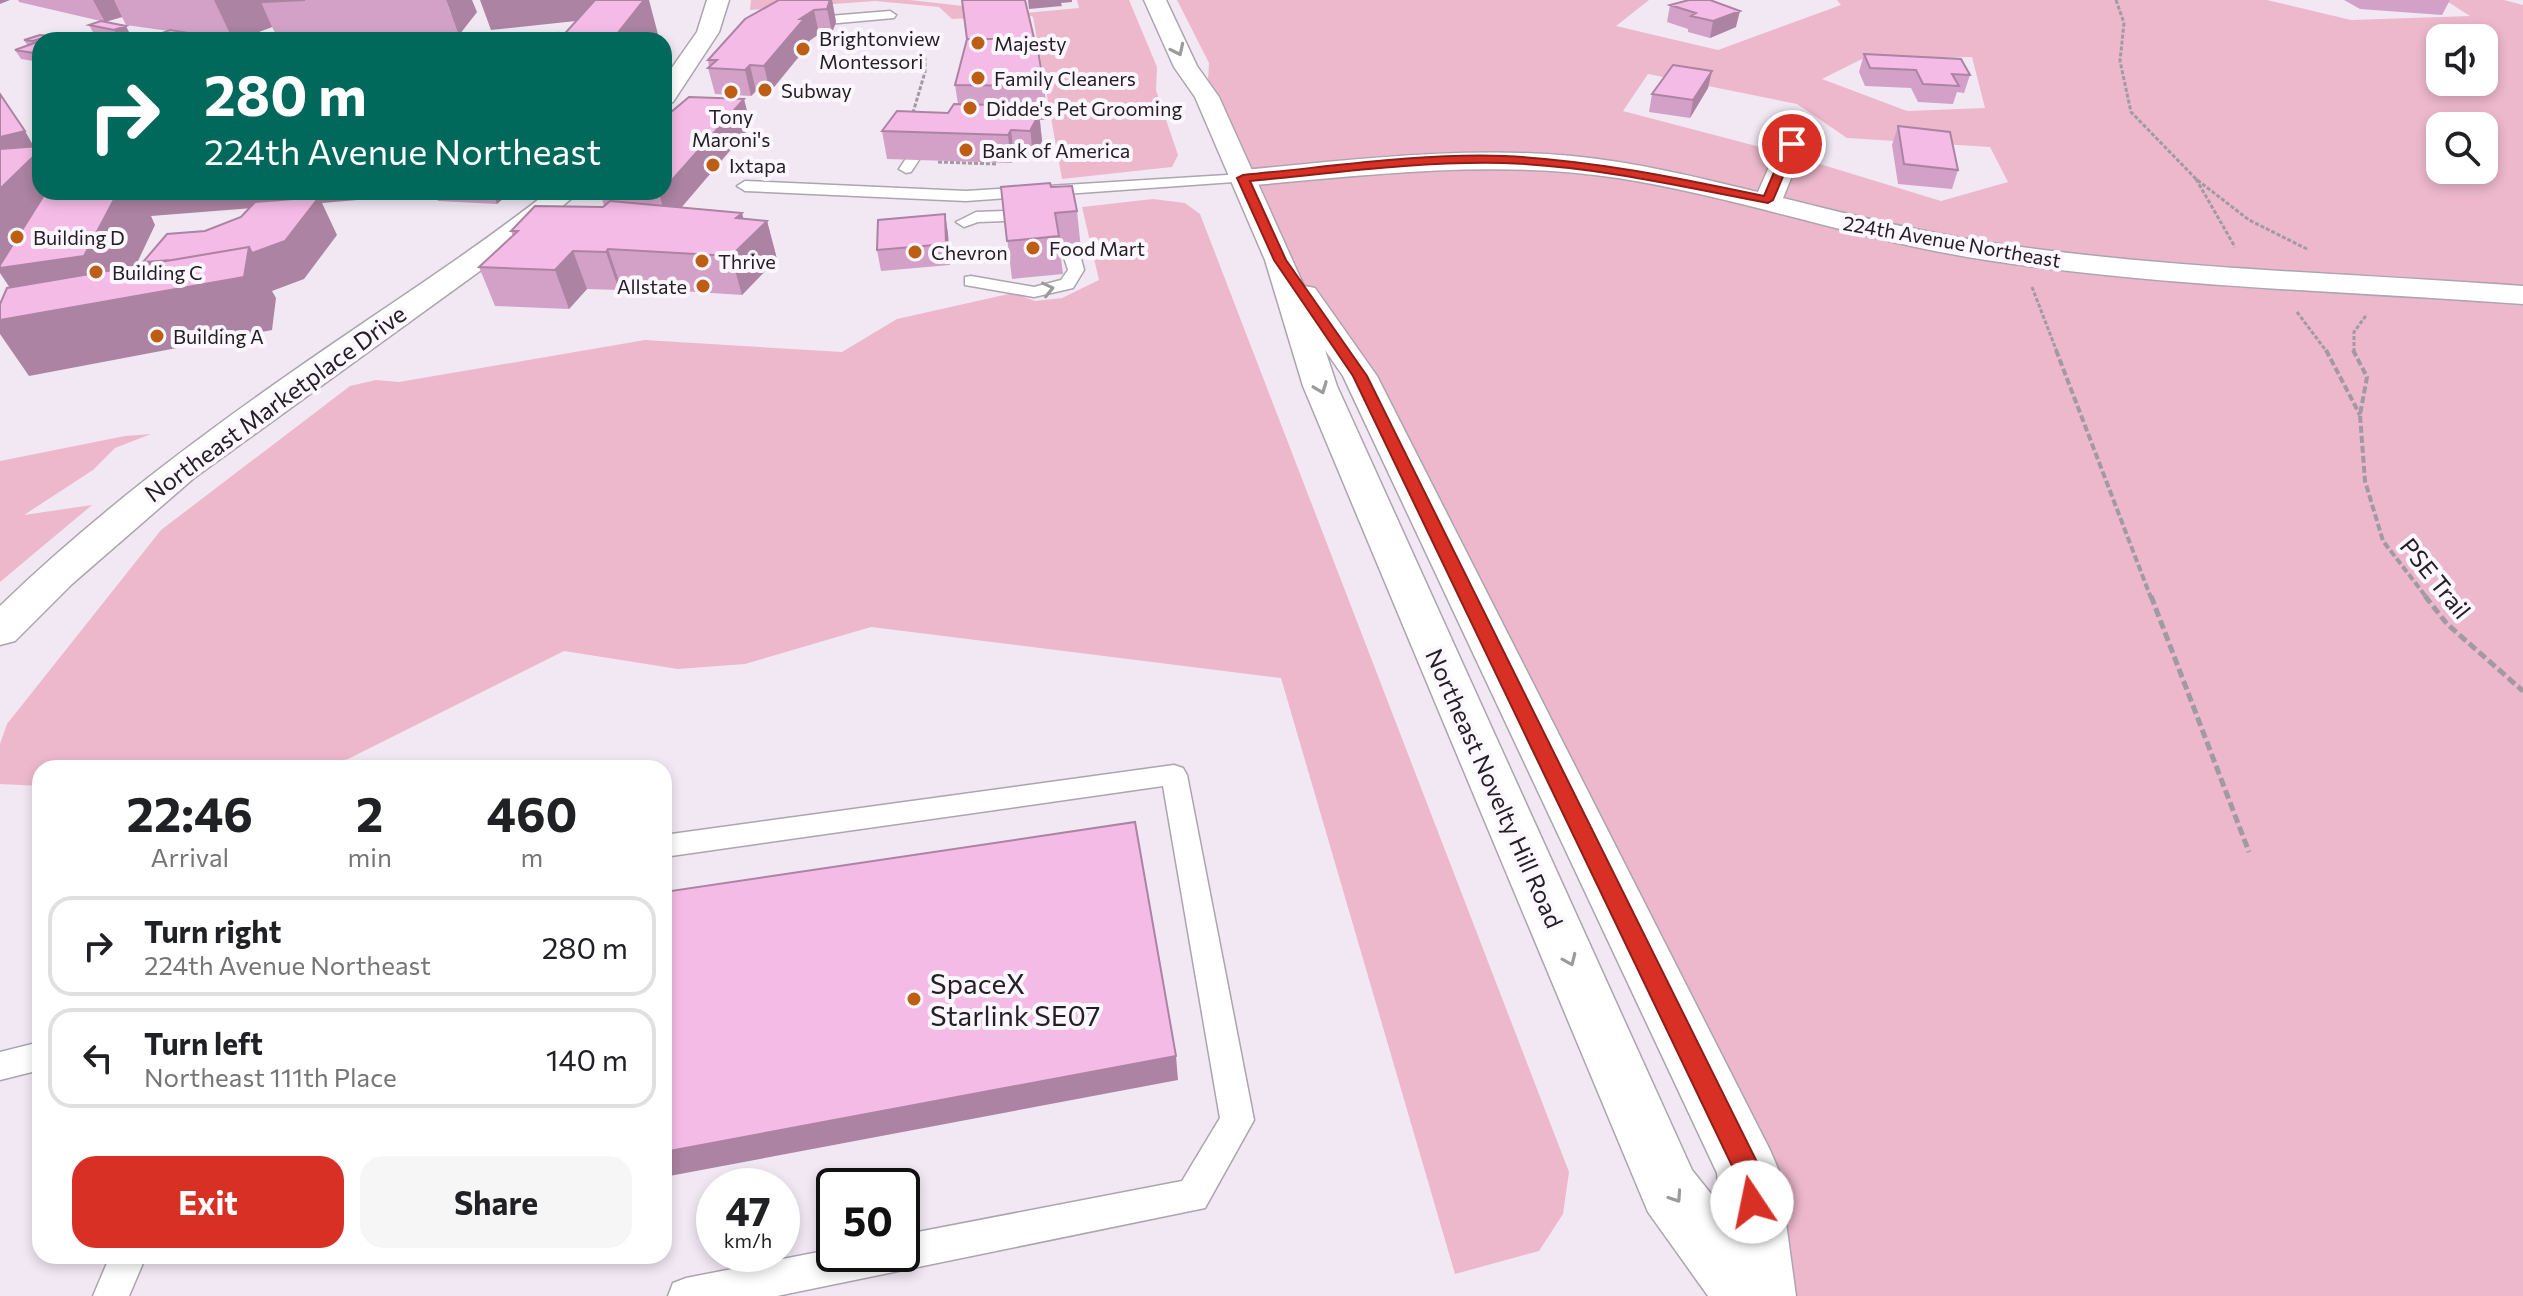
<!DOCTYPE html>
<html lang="en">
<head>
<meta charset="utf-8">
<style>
  body { margin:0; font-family:Commissioner,sans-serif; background:#f6f6f6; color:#202124; height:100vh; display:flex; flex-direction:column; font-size:30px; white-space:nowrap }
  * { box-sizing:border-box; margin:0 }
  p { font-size:26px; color:#757577 }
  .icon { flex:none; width:44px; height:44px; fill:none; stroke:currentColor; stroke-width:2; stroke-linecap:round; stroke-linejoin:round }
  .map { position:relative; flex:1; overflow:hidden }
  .side { position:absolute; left:32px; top:760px; width:640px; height:504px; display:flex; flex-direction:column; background:#fff; border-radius:24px; box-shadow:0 4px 12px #0003 }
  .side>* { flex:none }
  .top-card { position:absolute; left:32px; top:32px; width:640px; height:168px; border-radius:24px; box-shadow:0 4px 12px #0003; background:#00695c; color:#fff; overflow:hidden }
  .controls { position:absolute; left:2426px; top:24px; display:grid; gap:16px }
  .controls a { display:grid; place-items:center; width:72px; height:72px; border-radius:16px; background:#fff; box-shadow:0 4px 12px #0003; font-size:40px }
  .speed { position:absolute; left:696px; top:1168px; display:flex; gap:16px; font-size:40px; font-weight:700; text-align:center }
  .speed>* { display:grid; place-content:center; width:104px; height:104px; border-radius:50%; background:#fff; box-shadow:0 4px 12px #0003; line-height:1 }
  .speed small { font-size:20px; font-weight:400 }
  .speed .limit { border:4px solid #111; border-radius:12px; background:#fff; color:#111 }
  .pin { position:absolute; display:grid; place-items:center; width:68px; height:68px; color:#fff; margin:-34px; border:4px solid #fff; border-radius:50%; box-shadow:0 2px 8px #0007 }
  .me { position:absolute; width:88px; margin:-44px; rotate:349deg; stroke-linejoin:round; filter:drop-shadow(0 0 6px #0008) }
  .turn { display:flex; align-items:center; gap:28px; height:168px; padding:0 40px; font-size:36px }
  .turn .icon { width:104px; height:104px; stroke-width:2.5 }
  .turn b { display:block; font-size:56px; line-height:68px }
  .eta { display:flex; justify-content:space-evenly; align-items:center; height:136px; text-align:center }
  .eta b { font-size:48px; font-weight:700; line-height:56px }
  .cta { display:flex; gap:16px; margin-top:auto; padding:16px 40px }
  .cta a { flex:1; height:92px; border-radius:24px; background:#d93025; color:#fff; font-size:32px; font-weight:700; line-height:92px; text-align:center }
  .cta a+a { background:#f6f6f6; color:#202124 }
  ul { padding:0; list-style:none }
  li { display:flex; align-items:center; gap:24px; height:100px; margin:0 16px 12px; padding:0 24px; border:4px solid #e0e0e0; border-radius:24px }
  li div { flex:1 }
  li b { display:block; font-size:30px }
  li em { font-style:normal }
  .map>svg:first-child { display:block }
  .green { fill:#edb8cc; fill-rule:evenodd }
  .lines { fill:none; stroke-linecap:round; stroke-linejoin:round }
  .service-casing { stroke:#aca4af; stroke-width:3 }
  .minor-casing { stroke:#aca4af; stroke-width:3 }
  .secondary-casing { stroke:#aca4af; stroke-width:3 }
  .path-far2 { stroke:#a19aa3; stroke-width:3; stroke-dasharray:4 2; stroke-linecap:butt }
  .path-far1 { stroke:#a19aa3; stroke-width:4; stroke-dasharray:7 3; stroke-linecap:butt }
  .path { stroke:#a19aa3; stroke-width:5; stroke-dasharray:9 4; stroke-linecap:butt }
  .service { fill:#fff; fill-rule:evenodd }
  .minor { fill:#fff; fill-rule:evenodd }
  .secondary { fill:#fff; fill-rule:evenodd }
  .wall { fill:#d3a1c7 }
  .shaded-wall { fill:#ac83a2; fill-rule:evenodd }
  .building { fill:#f5bbe7; stroke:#ac83a2; stroke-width:2 }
  .oneway { stroke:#9c9b9c }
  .route { fill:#d93025; stroke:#8d1f18; stroke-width:2 }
  .poi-dot { fill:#bc5e13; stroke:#fcf6fe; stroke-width:3 }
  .labels { text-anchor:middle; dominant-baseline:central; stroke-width:8; stroke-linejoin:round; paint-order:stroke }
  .far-poi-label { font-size:20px; fill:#232024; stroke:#fcf6fe; text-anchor:start }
  .far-street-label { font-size:20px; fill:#232024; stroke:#fcf6fe }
  .street-label { font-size:24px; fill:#232024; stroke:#fcf6fe }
  .near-poi-label { font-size:28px; fill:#232024; stroke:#fcf6fe; text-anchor:start }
</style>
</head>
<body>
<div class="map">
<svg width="2523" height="1296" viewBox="0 0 2523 1296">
  <rect width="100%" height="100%" fill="#f1e8f4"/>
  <!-- green -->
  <path class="green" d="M751 0H910L1025 13 1079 8 1077 0H1129L1157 67 1156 90 1178 155 1172 167 1062 179 1033 17 1029 15 952 19 939 7 875 1 750 10Z
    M1177 0H1649L1616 26 1718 50 1841 5 1837 0H2267L2351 20 2470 16 2445 0H2504L2523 5V1296H1763L1748 1171 1360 376 1280 260 1207 97 1209 63ZM2440 38H2484V82H2440ZM1972 57 1985 108 1907 111 1822 79 1862 59ZM1648 74 1797 104 1847 138 1990 147 2008 182 1941 201 1787 154 1623 111ZM2440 126H2484V170H2440Z
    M1153 199 1185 203 1200 214 1569 1172 1563 1214 1539 1251 1455 1274 1281 678 871 627 745 664 678 669 564 651 348 759 309 768H40V786L0 784V744L7 724 161 530 350 386 376 380 399 382 645 340 842 352 897 319 1013 293 1035 301 1062 298 1099 280 1082 207Z
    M151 434 115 448 93 470 24 515 92 505 0 582V461L125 436Z"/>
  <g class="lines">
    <!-- service casing -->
    <g class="service-casing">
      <path id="service" d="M890 11 896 15 894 18 805 26 799 22 805 18Z
        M907 157 919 160 911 172 906 173 899 169Z
        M1243 174 1250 178 1248 181 966 201 745 191 737 186 745 181 966 191Z
        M1056 209 1072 224 1084 270 1073 288 1034 297 965 285V277L971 276 1034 287 1061 280 1068 270 1052 219 978 222 964 227 956 222 976 212Z
        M1174 765 1183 768 1187 775 1254 1120 1205 1208 777 1296H668L673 1283 686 1278 834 1249V1254H902V1235L1182 1181 1220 1118 1163 786 664 857V835Z
        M40 1042V1070L0 1080V1052Z
        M110 1256H146L129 1296H93Z"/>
    </g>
    <!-- minor casing -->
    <g class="minor-casing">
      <path id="minor" d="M707 0H729L719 32 673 102 664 104V79L697 32Z
        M1788 123 1797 126 1805 144 1783 198C1850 215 1916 231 1985 242 2163 269 2344 273 2523 286V304C2344 291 2164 287 1986 260 1862 241 1743 198 1618 178 1494 159 1368 175 1243 186L1233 184 1229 178 1233 172 1243 170C1352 160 1463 146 1572 156 1635 162 1696 177 1758 192L1779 144 1775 131Z
        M548 192H579L520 242 194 478 72 584 15 641 0 645V606C92 517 194 440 299 367 382 309 468 255 548 192Z"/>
    </g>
    <!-- secondary casing -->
    <g class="secondary-casing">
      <path id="secondary" d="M1144 0H1166L1197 66 1219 97 1304 286 1315 288 1377 376 1770 1150 1779 1171 1796 1296H1708L1648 1212 1303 386 1265 260 1195 97 1174 67ZM1325 350 1343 376 1717 1173 1720 1205 1692 1170 1337 386Z"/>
    </g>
    <!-- path-far2 -->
    <path class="path-far2" d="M2116 0 2124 23 2120 61 2131 112 2196 179 2249 220 2309 250
      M821 65 925 59V72L912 116
      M938 162 996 164
      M2196 179 2235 247
      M2032 287 2057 352
      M2297 312 2327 352
      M2354 352V332L2367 314"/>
    <!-- path-far1 -->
    <path class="path-far1" d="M2056 350 2151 598
      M2326 350 2360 415
      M2353 350 2367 377 2360 415 2365 481 2383 541 2427 598"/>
    <!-- path -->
    <path class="path" d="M2151 596 2249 852
      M2425 596 2447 624 2523 691"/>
    <!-- service -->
    <use href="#service" class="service"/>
    <!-- minor -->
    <use href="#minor" class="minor"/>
    <!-- secondary -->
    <use href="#secondary" class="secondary"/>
  </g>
  <!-- wall -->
  <path class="wall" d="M18 0H446L451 14 477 12 459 35 378 39 379 40H279L272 27 237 40H144L169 31 126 25 122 17 105 22 19 2Z
    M832 0 836 22 832 33 819 34 809 41 810 43 770 92 756 91 751 96 715 94 708 68 709 67 708 60Z
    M1689 0 1736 27 1710 38 1688 32V29L1667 22 1670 5Z
    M2344 0H2450L2442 15 2360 9Z
    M101 21 130 34 118 38 94 34 89 25Z
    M49 36 50 38 40 40V62L21 59 15 50 28 46 24 40Z
    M967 39 1044 86 1048 120H1040L1042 141 1033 159 1014 158 1011 163 887 159 882 131 948 113 958 104 955 85Z
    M1864 54 1970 75 1964 93 1957 92 1953 104 1918 102 1911 88 1865 86 1859 72Z
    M1712 71 1708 88 1690 118 1649 112 1652 94Z
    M751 126 681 208 743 219 767 221 777 259 742 295 621 287 619 290 587 289 569 309 495 306 479 267 513 236 511 231 603 207 604 206 600 192H664Z
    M1898 126 1958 170 1952 189 1898 184 1892 145Z
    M1001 187H1051L1077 211 1081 249 1060 251 1063 274 1012 279Z
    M434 192H511L497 204 438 201Z
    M945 214 948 234 950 265 881 271 877 250Z"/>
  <!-- shaded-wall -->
  <path class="shaded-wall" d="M0 0H10L0 4Z
    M93 0H114L122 17 105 22Z
    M214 0H281L261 2 272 27 237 40H233Z
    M446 0H472L477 12 459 35Z
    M480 0H649L659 38 658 40H612L632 15 491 30Z
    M830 0H832L836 22 832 33 827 9Z
    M1028 0H1072V2L1061 3 1062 6 1029 9Z
    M814 10 819 34 809 41 810 43 770 92 764 66 800 19Z
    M1740 11 1736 27 1710 38 1713 21Z
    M126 26 130 34 118 38 114 30Z
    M750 65 756 91 751 96 745 70Z
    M1712 71 1708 88 1690 118 1693 100Z
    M744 99 751 126 668 223 659 194 661 192H664V189Z
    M1034 106 1035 122 1039 114 1042 141 1033 159 1029 114Z
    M1011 130 1014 158 1011 163 1008 135Z
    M25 131 37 152 40 150V192H385L381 198 322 203 337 235 304 279 272 291 276 298 272 330 29 376 0 334V320L28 315 0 273V137ZM315 203 249 247 143 262 161 292 120 299 155 225 151 216Z
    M493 192H511L497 204Z
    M742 213 749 239 767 221 777 259 742 295 731 256 736 218Z
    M945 214 948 234 950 265 946 244Z
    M608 249 621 287 619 290 606 252Z
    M573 251 587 289 569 309 555 270Z
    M1176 1056 1178 1080 664 1177V1152Z"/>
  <!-- building -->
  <path class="building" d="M264 0H305L261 2Z
    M595 0H644L612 40H559Z
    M779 0H830L827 9 814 10 800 19H804L764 66 750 65 745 70 708 68 717 60H708L745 19Z
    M962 0H1025L1034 38 1014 39H967Z
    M1689 0H1710L1740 11 1713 21 1691 16 1696 13 1670 5Z
    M101 21 126 26 114 30 89 25Z
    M170 30 231 40H144Z
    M558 33 557 40H493Z
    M40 35 49 36 33 41 24 40Z
    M56 36 86 40H44Z
    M352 36H377L372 40H347Z
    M483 38 481 40H447Z
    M967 39H1036L1044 86 955 85Z
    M40 41V54L15 50Z
    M1864 54 1961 59 1970 75 1952 74 1959 86 1923 84 1916 70 1870 68Z
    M1673 65 1712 71 1693 100 1652 94Z
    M0 94 25 131 0 137Z
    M689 97 744 99 664 189V118Z
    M954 104 1034 106 1029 114H1039L1030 131 1011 130 1008 135 882 131 897 111 948 113Z
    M1898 126 1950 132 1958 170 1904 164Z
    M40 146V150L0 189V149Z
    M1050 183 1051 187 1072 186 1077 211 1055 213 1059 236 1007 241 1001 187Z
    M46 192H118L84 256 0 268V265Z
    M603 192H661L659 194H601Z
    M319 197 285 241 255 252 252 253 249 247 172 260 143 262 167 234 205 231 241 217 255 202Z
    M610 201 742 213 736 218 767 221 731 256 608 249 606 252 573 251 555 270 479 267 518 231H511L535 206 603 207Z
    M945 214 946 244 877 250 878 220Z
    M249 247 244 277 0 320V304L7 288Z
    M1135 822 1176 1056 664 1152V892Z"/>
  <!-- one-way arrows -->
  <defs><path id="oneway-chevron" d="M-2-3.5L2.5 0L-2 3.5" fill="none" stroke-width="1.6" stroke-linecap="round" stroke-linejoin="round" transform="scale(2)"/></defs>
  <g class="oneway">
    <use href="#oneway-chevron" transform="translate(1178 50) rotate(65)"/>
    <use href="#oneway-chevron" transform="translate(1048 289) rotate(-13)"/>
    <use href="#oneway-chevron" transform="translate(1321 388) rotate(69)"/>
    <use href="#oneway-chevron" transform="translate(1570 960) rotate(66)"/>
    <use href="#oneway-chevron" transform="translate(1676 1197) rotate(56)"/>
  </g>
  <!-- route -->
  <path class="route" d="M1792 141 1797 144 1773 200 1768 203C1680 186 1593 166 1504 163 1419 161 1334 173 1250 181L1286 260 1367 376 1757 1162 1765 1202 1761 1211 1752 1215 1743 1211 1735 1172 1353 376 1274 260 1237 178 1243 175C1329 167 1418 153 1504 156 1592 160 1678 178 1764 196L1786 144Z"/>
  <!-- markers -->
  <g class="poi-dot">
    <circle cx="978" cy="43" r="8"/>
    <circle cx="803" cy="49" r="8"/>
    <circle cx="978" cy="78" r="8"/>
    <circle cx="765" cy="90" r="8"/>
    <circle cx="731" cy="92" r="8"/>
    <circle cx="970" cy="108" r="8"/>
    <circle cx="966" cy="150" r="8"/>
    <circle cx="713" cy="165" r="8"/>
    <circle cx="17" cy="237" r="8"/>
    <circle cx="1033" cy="248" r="8"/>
    <circle cx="915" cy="252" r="8"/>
    <circle cx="702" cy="261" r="8"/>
    <circle cx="96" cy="272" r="8"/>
    <circle cx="703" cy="286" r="8"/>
    <circle cx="157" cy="336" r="8"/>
    <circle cx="914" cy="999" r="8"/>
  </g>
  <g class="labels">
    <!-- far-poi labels -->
    <g class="far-poi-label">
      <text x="819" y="38">Brightonview<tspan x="819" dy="23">Montessori</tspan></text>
      <text x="994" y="43">Majesty</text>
      <text x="994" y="78">Family Cleaners</text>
      <text x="781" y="90">Subway</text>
      <text x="986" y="108">Didde's Pet Grooming</text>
      <text x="731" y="116" text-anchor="middle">Tony<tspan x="731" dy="23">Maroni's</tspan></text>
      <text x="982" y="150">Bank of America</text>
      <text x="729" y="165">Ixtapa</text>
      <text x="33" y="237">Building D</text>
      <text x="1049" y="248">Food Mart</text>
      <text x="931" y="252">Chevron</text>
      <text x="718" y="261">Thrive</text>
      <text x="112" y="272">Building C</text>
      <text x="687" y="286" text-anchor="end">Allstate</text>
      <text x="173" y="336">Building A</text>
    </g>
    <!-- far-street labels -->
    <g class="far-street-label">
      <text transform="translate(1952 241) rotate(10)">224th Avenue Northeast</text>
    </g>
    <!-- street labels -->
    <g class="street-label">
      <text transform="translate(275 403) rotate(-36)">Northeast Marketplace Drive</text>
      <text transform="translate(2436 578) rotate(51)">PSE Trail</text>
      <text transform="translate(1495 788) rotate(66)">Northeast Novelty Hill Road</text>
    </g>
    <!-- near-poi labels -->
    <g class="near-poi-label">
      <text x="930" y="983">SpaceX<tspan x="930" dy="32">Starlink SE07</tspan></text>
    </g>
  </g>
</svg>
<div class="controls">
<a><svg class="icon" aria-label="sound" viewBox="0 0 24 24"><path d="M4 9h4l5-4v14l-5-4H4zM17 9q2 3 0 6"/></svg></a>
<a><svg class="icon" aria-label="search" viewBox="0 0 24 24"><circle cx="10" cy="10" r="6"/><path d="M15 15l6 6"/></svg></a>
</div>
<div class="speed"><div>47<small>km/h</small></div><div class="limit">50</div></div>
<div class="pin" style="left:1792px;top:144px;background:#d93025"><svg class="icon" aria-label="arrive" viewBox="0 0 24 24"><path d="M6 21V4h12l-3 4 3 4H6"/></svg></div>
<svg class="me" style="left:1752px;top:1202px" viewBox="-20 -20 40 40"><circle r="19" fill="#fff"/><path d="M0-13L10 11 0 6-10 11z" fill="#d93025"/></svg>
<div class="top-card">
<div class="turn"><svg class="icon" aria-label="right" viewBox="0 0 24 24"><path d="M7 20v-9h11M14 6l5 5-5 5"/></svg><div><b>280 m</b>224th Avenue Northeast</div></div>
</div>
<section class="side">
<div class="eta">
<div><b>22:46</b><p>Arrival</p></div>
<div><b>2</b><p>min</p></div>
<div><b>460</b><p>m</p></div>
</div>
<ul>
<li><svg class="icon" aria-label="right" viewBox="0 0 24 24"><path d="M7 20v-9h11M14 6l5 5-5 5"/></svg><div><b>Turn right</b><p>224th Avenue Northeast</p></div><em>280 m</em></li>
<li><svg class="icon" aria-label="left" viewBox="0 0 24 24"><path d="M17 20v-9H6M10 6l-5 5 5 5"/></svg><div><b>Turn left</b><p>Northeast 111th Place</p></div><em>140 m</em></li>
</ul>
<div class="cta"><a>Exit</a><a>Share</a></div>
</section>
</div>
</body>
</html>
